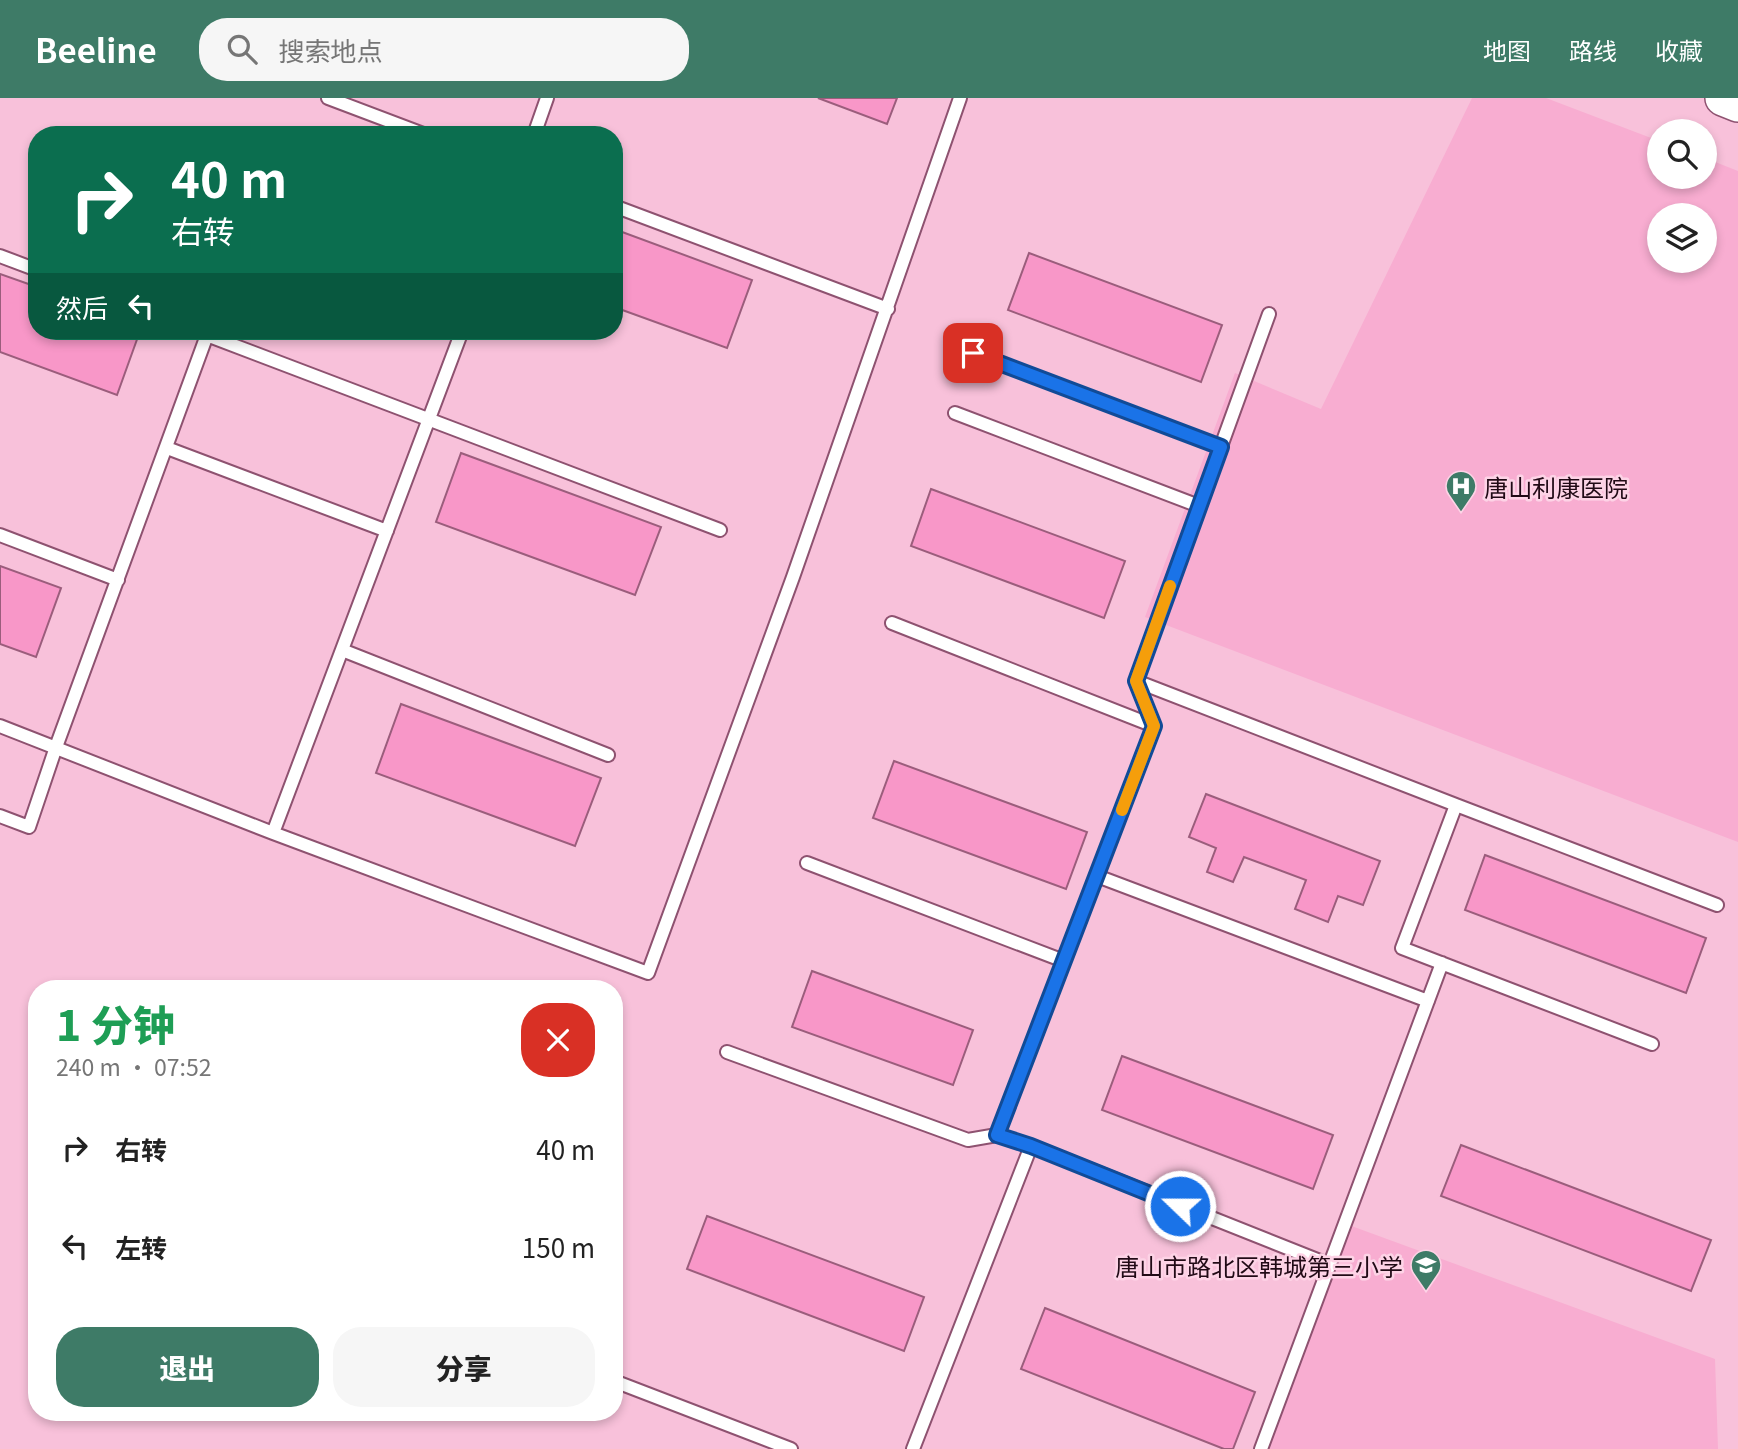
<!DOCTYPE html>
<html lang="zh">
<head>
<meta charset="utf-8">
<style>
  body { margin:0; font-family:Georgia,"Noto Sans SC",serif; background:#f6f6f6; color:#222; height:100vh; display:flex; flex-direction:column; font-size:26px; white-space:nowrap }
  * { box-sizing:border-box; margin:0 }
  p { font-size:23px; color:#767676 }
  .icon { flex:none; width:38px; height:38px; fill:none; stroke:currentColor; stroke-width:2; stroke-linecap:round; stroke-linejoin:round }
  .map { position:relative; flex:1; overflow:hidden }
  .panel { position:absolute; left:28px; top:882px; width:595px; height:441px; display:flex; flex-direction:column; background:#fff; border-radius:28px; box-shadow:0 4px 10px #0003 }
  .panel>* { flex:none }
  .hud { position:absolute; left:28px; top:28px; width:595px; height:214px; border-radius:28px; box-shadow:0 4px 10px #0003; background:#0b6e4f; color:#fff; overflow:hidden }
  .fabs { position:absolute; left:1647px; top:21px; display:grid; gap:14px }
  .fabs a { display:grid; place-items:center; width:70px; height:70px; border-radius:50%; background:#fff; box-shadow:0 4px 10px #0003; font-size:35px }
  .pin { position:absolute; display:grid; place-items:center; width:60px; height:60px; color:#fff; margin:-30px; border-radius:14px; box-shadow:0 4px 10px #0006 }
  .me { position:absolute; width:77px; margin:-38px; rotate:292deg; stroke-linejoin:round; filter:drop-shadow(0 0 5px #0008) }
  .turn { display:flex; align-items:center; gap:24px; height:147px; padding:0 28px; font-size:32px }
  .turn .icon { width:91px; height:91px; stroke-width:2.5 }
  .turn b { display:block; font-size:49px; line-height:60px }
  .then { display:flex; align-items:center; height:66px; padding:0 28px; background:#0003; gap:14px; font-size:26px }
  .round { display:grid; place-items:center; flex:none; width:74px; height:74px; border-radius:28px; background:#f6f6f6 }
  .overview { display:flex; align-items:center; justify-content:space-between; height:119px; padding:0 28px }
  h1 { font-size:42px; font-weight:800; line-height:52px; color:#1e9e55 }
  .action { display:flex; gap:14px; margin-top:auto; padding:14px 28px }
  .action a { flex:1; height:80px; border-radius:28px; background:#3e7b67; color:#fff; font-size:28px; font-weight:800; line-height:80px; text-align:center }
  .action a+a { background:#f6f6f6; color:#222 }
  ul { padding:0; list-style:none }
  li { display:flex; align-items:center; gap:21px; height:98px; padding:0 28px }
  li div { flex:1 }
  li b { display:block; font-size:26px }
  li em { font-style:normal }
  header { display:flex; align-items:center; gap:42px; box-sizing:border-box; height:98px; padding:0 35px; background:#3e7b67; color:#fff }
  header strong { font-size:33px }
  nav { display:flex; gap:38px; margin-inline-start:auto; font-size:24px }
  .search { width:490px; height:63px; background:#f6f6f6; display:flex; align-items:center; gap:18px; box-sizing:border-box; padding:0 24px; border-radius:28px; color:#767676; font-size:26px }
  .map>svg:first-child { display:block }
  .built { fill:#f8add1; fill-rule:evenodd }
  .building { fill:#f897c8; stroke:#9b5d7c; stroke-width:2 }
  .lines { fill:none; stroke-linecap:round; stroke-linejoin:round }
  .lane-casing { stroke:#8e5270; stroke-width:16 }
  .secondary-casing { stroke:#8e5270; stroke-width:38 }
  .lane { stroke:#fff; stroke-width:12 }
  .secondary { stroke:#fff; stroke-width:35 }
  .route-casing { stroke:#114b97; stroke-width:18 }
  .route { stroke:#1a73e8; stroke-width:12 }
  .slow { stroke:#f59e0b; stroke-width:12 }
  .labels { text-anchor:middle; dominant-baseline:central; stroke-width:5; stroke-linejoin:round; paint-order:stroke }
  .poi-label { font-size:24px; fill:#210a16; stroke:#fdd3e6; text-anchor:start }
</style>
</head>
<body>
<header>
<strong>Beeline</strong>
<div class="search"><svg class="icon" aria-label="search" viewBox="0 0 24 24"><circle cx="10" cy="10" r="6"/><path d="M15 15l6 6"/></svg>搜索地点</div>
<nav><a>地图</a><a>路线</a><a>收藏</a></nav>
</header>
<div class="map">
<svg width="1738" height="1351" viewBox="0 0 1738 1351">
  <rect width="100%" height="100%" fill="#f8c1da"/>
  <!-- built -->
  <path class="built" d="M1472 0H1546L1659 43V79H1704L1705 60 1738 73V744L1145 519 1235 275 1321 311ZM1659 117H1704V163H1659Z
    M1346 1126 1715 1261 1718 1351H1265Z"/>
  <!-- building -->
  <path class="building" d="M818 0H897L887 26Z
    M614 131 752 182 727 250 614 209Z
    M1029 155 1222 227 1201 284 1008 212Z
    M0 176 37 189V233H140L117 297 0 254Z
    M461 355 661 429 635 497 436 424Z
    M931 391 1125 463 1104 520 911 448Z
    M0 468 61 490 36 559 0 546Z
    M401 606 601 680 575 748 376 675Z
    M894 663 1087 734 1066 791 873 720Z
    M1206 696 1380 763 1363 807 1338 798 1328 824 1295 811 1306 782 1244 759 1233 784 1207 774 1216 750 1189 739Z
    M1485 757 1706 840 1686 895 1465 812Z
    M812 873 973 932 953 987 792 929Z
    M1122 958 1333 1037 1313 1091 1102 1012Z
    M1461 1047 1711 1142 1691 1193 1441 1098Z
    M707 1118 924 1199 904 1253 687 1171Z
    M1045 1210 1255 1294 1233 1351H1224L1021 1271Z"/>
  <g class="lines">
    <!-- lane casing -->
    <g class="lane-casing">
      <path id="lane" d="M328 0 426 37
        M534 37 547 0
        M614 108 888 211
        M0 158 37 172
        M1269 216 1136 583 1154 628 997 1037 1031 1048 1330 1167
        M196 233 720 432
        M973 255 1221 349
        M955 315 1199 408
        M167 350 387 433
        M0 437 118 482
        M892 525 1154 628
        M342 552 608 657
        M1136 583 1456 707 1402 850 1652 946
        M0 628 273 735 648 875 793 479 960 0
        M1456 707 1717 807
        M0 718 29 729 56 649 207 237
        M273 735 462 233
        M807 765 1064 863
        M1097 778 1428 903
        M727 954 968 1042 997 1037
        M614 1283 791 1351
        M913 1351 1031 1048
        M1261 1351 1442 865"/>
    </g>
    <!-- secondary casing -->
    <g class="secondary-casing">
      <path id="secondary" d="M1723 0 1738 6"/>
    </g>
    <!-- lane -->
    <use href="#lane" class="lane"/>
    <!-- secondary -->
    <use href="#secondary" class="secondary"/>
  </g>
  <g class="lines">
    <!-- route casing -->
    <g class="route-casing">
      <path id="route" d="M973 255 1221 349 1136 583 1154 628 997 1037 1031 1048 1180 1108"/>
    </g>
    <!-- route -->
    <use href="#route" class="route"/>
    <!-- slow -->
    <path class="slow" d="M1122 712 1154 628 1136 583 1170 488"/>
  </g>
  <!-- icons -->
  <defs>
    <g id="hospital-pin" transform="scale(1.575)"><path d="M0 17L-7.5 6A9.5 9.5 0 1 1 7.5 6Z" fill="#3e7b67" stroke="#fdd3e6"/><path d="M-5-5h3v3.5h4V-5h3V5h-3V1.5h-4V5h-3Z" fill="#fff"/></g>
    <g id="school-pin" transform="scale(1.575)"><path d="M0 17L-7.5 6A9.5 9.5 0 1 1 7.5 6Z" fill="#3e7b67" stroke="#fdd3e6"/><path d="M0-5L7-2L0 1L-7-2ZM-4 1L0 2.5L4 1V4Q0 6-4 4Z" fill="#fff"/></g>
  </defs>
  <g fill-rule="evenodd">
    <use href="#hospital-pin" x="1461" y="388"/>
    <use href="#school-pin" x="1426" y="1167"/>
  </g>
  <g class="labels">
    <!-- poi labels -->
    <g class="poi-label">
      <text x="1484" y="388">唐山利康医院</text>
      <text x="1403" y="1167" text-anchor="end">唐山市路北区韩城第三小学</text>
    </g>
  </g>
</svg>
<div class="fabs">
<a><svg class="icon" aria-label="search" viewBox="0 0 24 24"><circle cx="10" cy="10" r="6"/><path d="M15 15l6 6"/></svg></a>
<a><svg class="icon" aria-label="layers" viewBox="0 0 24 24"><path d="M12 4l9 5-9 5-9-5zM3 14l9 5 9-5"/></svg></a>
</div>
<div class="pin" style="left:973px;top:255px;background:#d93025"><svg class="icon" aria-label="arrive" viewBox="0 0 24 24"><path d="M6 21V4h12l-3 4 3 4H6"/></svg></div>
<svg class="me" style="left:1180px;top:1108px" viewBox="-20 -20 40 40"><circle r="17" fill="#1a73e8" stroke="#fff" stroke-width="3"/><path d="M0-11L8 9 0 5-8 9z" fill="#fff"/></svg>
<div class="hud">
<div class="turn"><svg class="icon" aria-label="right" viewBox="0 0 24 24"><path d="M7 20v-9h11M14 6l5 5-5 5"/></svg><div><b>40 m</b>右转</div></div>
<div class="then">然后<svg class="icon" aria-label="left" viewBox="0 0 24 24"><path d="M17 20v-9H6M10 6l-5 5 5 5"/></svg></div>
</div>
<section class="panel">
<div class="overview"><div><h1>1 分钟</h1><p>240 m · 07:52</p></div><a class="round" style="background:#d93025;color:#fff"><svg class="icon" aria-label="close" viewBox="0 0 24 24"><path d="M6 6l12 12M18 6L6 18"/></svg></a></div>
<ul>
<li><svg class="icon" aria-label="right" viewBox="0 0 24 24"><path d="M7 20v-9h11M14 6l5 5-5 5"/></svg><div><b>右转</b></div><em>40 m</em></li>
<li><svg class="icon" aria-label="left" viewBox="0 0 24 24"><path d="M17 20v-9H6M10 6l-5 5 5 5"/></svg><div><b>左转</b></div><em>150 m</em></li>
</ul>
<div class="action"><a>退出</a><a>分享</a></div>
</section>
</div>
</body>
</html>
